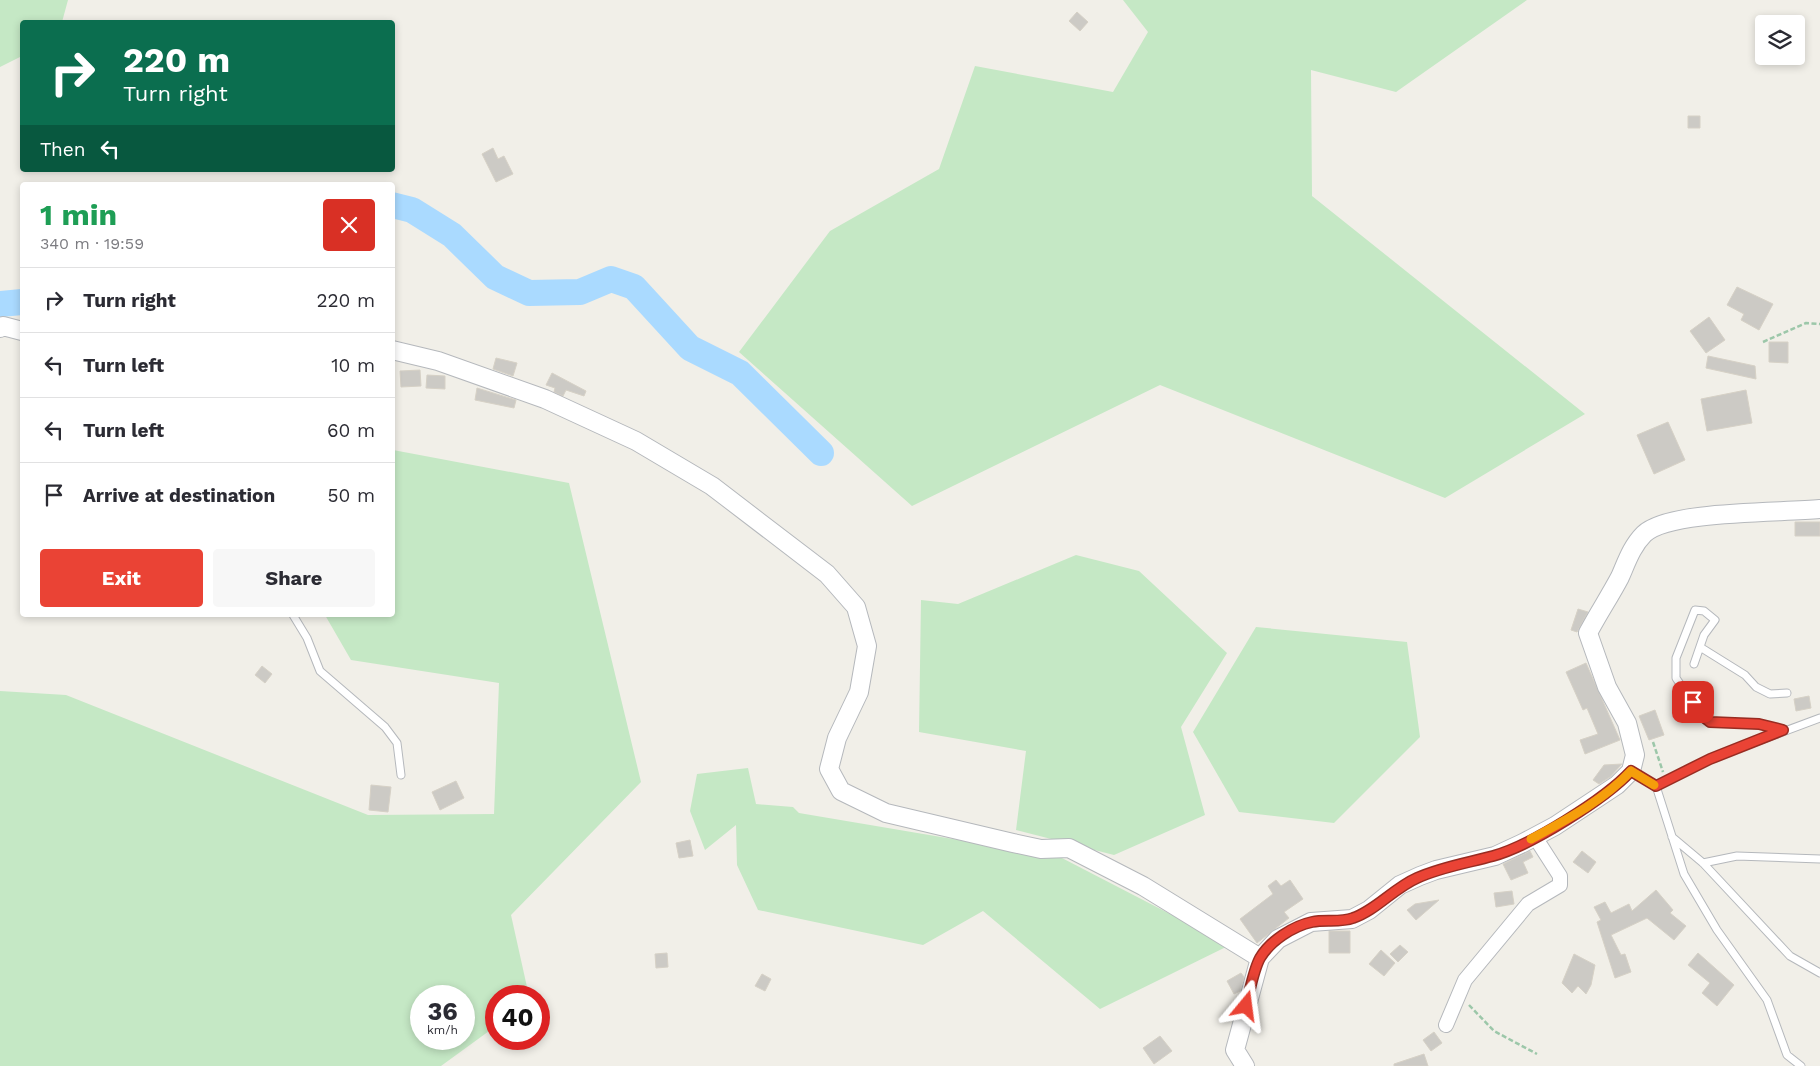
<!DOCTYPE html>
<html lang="en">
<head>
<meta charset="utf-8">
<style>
  body { margin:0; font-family:"Work Sans",sans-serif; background:#f7f7f7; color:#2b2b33; height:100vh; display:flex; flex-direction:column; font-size:19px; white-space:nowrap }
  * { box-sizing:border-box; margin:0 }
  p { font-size:16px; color:#7c7c81 }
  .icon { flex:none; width:28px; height:28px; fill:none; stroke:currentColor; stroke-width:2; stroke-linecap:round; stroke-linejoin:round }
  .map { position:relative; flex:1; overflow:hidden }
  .sheet { position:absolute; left:20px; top:182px; width:375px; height:435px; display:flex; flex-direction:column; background:#fff; border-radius:5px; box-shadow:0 2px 8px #0003 }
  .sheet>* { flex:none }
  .banner { position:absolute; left:20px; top:20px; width:375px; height:152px; border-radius:5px; box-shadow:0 2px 8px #0003; background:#0b6e4f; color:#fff; overflow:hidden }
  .tools { position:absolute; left:1755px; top:15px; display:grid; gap:10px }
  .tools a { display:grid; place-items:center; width:50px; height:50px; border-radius:5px; background:#fff; box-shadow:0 2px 8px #0003; font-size:25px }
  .speed { position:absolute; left:410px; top:985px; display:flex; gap:10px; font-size:25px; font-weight:700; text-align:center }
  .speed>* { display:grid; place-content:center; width:65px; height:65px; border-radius:50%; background:#fff; box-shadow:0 2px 8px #0003; line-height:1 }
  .speed small { font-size:12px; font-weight:400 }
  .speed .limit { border:8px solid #d22; background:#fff; color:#111 }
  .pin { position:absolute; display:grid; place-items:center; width:42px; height:42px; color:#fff; margin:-21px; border-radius:10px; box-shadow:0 2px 8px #0006 }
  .me { position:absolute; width:55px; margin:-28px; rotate:16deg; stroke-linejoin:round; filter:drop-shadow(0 0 4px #0008) }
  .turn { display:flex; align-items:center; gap:18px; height:105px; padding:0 20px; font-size:22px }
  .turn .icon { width:65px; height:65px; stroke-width:2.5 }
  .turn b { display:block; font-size:35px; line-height:42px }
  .then { display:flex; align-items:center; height:48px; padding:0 20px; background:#0003; gap:10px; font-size:19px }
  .round { display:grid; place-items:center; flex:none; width:52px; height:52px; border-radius:5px; background:#f7f7f7 }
  .head { display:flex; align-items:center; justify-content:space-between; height:85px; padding:0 20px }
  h1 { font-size:30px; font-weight:700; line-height:38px; color:#1e9e55 }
  .button { display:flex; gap:10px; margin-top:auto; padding:10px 20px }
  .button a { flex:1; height:58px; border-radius:5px; background:#ea4335; color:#fff; font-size:20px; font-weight:700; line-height:58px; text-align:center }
  .button a+a { background:#f7f7f7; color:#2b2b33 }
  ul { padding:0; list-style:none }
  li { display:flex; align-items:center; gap:15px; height:65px; padding:0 20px; border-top:1px solid #e1e1e2 }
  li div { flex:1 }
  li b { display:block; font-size:19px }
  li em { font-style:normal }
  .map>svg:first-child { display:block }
  .green { fill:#c5e8c5; fill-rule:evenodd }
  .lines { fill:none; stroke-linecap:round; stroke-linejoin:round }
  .river { stroke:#aadaff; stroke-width:26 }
  .building { fill:#cccac5; stroke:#d6d1c6 }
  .service-casing { stroke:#b5b8bc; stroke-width:9 }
  .minor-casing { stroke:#b5b8bc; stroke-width:16 }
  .tertiary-casing { stroke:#b5b8bc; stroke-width:20 }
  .path { stroke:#9cc7a9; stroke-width:2.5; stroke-dasharray:5 2.5; stroke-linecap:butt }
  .service { stroke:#fff; stroke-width:7 }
  .minor { stroke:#fff; stroke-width:14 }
  .tertiary { stroke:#fff; stroke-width:18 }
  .route-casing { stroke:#982c22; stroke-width:12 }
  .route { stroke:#ea4335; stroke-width:9 }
  .slow { stroke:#f59e0b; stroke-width:9 }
</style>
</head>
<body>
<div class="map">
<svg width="1820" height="1066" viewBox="0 0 1820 1066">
  <rect width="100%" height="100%" fill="#f1efe8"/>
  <!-- green -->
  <path class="green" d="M0 0H68L62 22H22V56L0 67Z
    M1123 0H1527L1396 92 1311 70 1312 196 1585 414 1445 498 1160 385 912 506 739 352 830 231 939 169 975 66 1113 92 1148 32Z
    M393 450 569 483 641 782 511 915 529 996H496V1026L441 1066H0V691L66 695 368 815 494 814 499 683 351 660 325 615H392ZM464 996V1039H421V996Z
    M1076 555 1139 571 1227 653 1181 727 1205 815 1114 855 1016 830 1026 751 919 732 921 600 958 604Z
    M1256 627 1407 642 1420 737 1334 823 1239 812 1193 732Z
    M748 768 756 804 793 807 799 813 1060 857 1230 945 1100 1009 983 911 923 945 758 910 737 865 736 825 705 850 690 811 697 774Z"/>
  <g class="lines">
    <!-- river -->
    <path class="river" d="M392 205 412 210 452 235 495 277 529 293 580 292 611 279 634 287 690 348 740 373 821 453
      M0 304 22 302"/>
  </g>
  <!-- building -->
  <path class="building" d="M1077 12 1088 22 1080 31 1069 21Z
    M1688 116H1700V128H1688Z
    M493 148 498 159 504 156 513 174 496 182 482 154Z
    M1737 287 1773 304 1759 330 1741 320 1744 314 1727 305Z
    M1709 317 1725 340 1706 353 1690 331Z
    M1769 342H1788V363L1769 362Z
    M1708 356 1755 366 1756 379 1706 368Z
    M496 358 517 363 513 376 493 369Z
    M420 370 421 386 401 387 400 371Z
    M552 373 586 391 584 396 566 390 563 396 554 392 555 388 546 385Z
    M427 375 445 376V389L426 388Z
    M477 388 516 400 514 408 475 400Z
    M1746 390 1752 423 1707 431 1701 399Z
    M1668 422 1685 460 1654 474 1637 435Z
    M1795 522H1820V536H1795Z
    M1578 609 1588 612 1577 632 1571 630Z
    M1586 663 1620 740 1585 754 1580 740 1598 734 1587 708 1583 710 1566 672Z
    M262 666 272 674 265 683 255 675Z
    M1809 696 1811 708 1796 711 1794 699Z
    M1655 710 1664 735 1649 740 1639 716Z
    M1622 764 1610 777 1599 784 1593 780 1604 765Z
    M456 781 464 798 440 810 432 792Z
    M371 785 391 787 388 812 369 810Z
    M690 840 693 856 679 858 676 843Z
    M1530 851 1533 857 1523 862 1528 873 1511 880 1503 864Z
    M1582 851 1596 862 1588 873 1573 862Z
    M1276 880 1281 886 1290 880 1303 899 1284 912 1289 918 1257 943 1240 919 1273 894 1268 886Z
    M1656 890 1673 910 1670 913 1686 926 1674 940 1647 918 1611 935 1621 955 1625 954 1631 972 1615 978 1597 922 1601 920 1594 907 1605 902 1611 913 1629 904 1632 911Z
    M1512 891 1514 904 1496 907 1494 893Z
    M1439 900 1416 920 1407 910 1415 904Z
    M1329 931H1350V953H1329Z
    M1400 945 1408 952 1398 962 1390 954Z
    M1381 950 1395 963 1384 976 1369 964Z
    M667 953 668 967 656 968 655 954Z
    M1698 953 1734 985 1717 1006 1702 993 1710 983 1688 965Z
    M1574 954 1595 965 1591 985 1586 994 1578 986 1572 993 1562 983Z
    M1241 973 1244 977 1240 991 1234 994 1227 981Z
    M762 974 771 979 765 991 755 986Z
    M1434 1032 1442 1043 1431 1051 1423 1040Z
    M1160 1036 1172 1051 1154 1064 1143 1048Z
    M1424 1054 1428 1066H1394V1064Z"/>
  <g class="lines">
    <!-- service casing -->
    <g class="service-casing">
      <path id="service" d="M293 615 307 638 320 671 385 727 397 743 401 775
        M1700 647 1745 675 1756 687 1770 694 1787 693
        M1694 664 1704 635 1715 620 1704 611 1695 610 1676 658V678L1701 715 1711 722 1759 723 1783 730
        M1631 771 1656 786 1710 759 1820 718
        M1656 786 1684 874 1717 930 1767 1000 1787 1055 1801 1066
        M1672 837 1703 863 1790 956 1820 973
        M1703 863 1737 856 1820 859"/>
    </g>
    <!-- minor casing -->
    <g class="minor-casing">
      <path id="minor" d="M1446 1025 1465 980 1528 904 1560 885V876L1535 837"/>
    </g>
    <!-- tertiary casing -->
    <g class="tertiary-casing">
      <path id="tertiary" d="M0 328 3 326 22 331
        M392 350 438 361 545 399 636 441 712 486 827 574 856 607 867 646 859 692 837 738 829 769 841 791 886 813 1013 843 1041 849 1069 848 1143 886 1260 958
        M1245 1066 1235 1050 1260 958 1278 939 1311 922 1352 919 1369 910 1400 885 1420 876 1436 870 1495 856 1523 843 1555 826 1617 785 1631 771 1635 755 1627 723 1607 687 1588 633C1598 614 1610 596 1620 577 1627 561 1632 546 1644 534 1669 510 1782 513 1820 509"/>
    </g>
    <!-- path -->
    <path class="path" d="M1763 342 1806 323 1820 324
      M1653 742 1663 772
      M1469 1005 1494 1031 1537 1054"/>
    <!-- service -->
    <use href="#service" class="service"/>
    <!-- minor -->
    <use href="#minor" class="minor"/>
    <!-- tertiary -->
    <use href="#tertiary" class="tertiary"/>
  </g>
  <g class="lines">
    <!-- route casing -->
    <g class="route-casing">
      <path id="route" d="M1246 1006C1250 991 1253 971 1260 958 1270 941 1293 926 1312 922 1325 919 1340 923 1353 918 1375 911 1394 888 1417 878 1441 867 1467 863 1493 856 1530 846 1605 799 1631 771L1656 786 1710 759 1783 730 1759 724 1710 722 1701 715 1693 702"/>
    </g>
    <!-- route -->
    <use href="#route" class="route"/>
    <!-- slow -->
    <path class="slow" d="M1531 839C1566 820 1604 800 1631 771L1654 785"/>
  </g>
</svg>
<div class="tools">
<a><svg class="icon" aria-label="layers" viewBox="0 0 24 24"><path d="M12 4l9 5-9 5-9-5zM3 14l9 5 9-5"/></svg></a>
</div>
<div class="speed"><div>36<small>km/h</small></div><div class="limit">40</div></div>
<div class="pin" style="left:1693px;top:702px;background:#d93025"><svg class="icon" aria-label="arrive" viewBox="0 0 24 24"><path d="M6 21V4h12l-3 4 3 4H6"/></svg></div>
<svg class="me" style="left:1246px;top:1006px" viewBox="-20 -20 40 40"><path d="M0-17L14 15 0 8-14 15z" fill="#ea4335" stroke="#fff" stroke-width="4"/></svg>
<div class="banner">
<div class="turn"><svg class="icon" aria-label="right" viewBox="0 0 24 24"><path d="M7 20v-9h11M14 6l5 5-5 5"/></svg><div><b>220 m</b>Turn right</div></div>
<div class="then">Then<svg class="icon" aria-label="left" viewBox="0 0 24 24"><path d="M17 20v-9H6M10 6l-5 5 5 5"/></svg></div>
</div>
<section class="sheet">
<div class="head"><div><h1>1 min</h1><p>340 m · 19:59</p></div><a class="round" style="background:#d93025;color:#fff"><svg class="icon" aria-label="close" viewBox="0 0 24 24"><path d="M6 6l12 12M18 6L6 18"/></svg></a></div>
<ul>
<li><svg class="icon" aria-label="right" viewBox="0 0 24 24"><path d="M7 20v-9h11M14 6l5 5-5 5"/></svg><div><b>Turn right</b></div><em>220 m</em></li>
<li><svg class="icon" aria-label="left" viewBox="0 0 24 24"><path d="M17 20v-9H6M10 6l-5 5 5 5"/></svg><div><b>Turn left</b></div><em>10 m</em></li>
<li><svg class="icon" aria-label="left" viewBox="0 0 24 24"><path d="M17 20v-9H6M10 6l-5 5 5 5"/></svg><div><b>Turn left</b></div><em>60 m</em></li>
<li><svg class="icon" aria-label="arrive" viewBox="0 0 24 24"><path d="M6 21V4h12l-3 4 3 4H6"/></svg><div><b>Arrive at destination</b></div><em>50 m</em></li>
</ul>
<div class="button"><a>Exit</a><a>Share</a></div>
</section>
</div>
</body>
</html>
